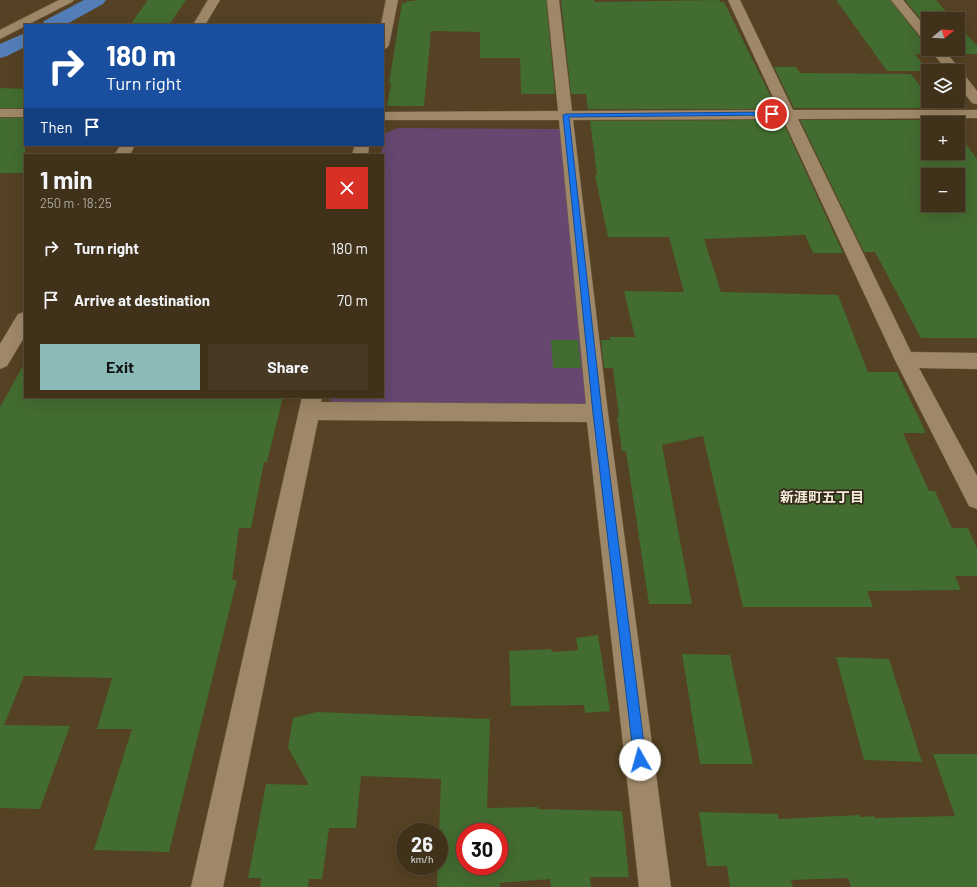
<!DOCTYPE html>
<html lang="en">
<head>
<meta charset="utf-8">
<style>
  body { margin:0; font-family:Barlow,"Noto Sans JP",sans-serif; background:#473923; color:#f1f3f6; height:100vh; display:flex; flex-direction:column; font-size:15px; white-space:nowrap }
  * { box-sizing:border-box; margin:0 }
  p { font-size:13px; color:#aea9a2 }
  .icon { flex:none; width:22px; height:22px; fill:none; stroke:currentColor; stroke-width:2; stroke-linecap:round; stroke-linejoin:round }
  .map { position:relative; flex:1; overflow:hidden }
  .drawer { position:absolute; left:24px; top:154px; width:360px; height:244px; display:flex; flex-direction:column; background:#40311a; border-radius:0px; box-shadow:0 4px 16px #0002,0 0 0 1px #594c39 }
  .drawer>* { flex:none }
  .hud { position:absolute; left:24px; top:24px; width:360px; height:122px; border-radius:0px; box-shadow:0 4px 16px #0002,0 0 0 1px #594c39; background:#1a4fa0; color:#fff; overflow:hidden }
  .needle { width:26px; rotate:72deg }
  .tools { position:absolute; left:921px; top:12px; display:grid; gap:8px }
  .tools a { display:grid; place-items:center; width:44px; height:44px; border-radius:0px; background:#40311a; box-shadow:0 4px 16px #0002,0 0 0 1px #594c39; font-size:20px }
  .speed { position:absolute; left:396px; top:823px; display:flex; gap:8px; font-size:20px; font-weight:700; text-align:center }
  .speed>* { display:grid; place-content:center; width:52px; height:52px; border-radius:50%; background:#40311a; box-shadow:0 4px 16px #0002,0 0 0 1px #594c39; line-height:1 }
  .speed small { font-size:10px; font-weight:400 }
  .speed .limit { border:6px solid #d22; background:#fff; color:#111 }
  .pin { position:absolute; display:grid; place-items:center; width:34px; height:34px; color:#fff; margin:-17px; border:2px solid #fff; border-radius:50%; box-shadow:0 1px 4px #0007 }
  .me { position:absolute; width:44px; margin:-22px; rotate:353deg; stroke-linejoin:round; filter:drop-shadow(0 0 3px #0008) }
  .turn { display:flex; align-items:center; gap:14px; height:84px; padding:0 16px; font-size:18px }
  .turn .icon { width:52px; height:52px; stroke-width:2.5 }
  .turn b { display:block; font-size:28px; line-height:34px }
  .then { display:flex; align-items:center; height:38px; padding:0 16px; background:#0003; gap:8px; font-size:15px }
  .round { display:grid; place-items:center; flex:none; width:42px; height:42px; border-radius:0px; background:#473923 }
  .head { display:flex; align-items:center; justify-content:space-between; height:68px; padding:0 16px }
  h1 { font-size:24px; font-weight:700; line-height:30px }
  .cta { display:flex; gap:8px; margin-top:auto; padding:8px 16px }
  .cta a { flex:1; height:46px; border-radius:0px; background:#8bbbb9; color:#111; font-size:16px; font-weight:700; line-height:46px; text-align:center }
  .cta a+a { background:#473923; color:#f1f3f6 }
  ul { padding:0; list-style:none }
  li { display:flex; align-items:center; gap:12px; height:52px; padding:0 16px }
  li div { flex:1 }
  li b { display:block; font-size:15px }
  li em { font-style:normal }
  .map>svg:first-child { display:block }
  .green { fill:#654770 }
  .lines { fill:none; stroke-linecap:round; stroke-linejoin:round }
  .canal { fill:#547eb8; fill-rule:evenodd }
  .building { fill:#436c30; fill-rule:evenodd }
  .minor-casing { stroke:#6f5e43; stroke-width:1 }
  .minor { fill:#9f8868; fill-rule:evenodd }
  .route { fill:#1a73e8; stroke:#114b97 }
  .labels { text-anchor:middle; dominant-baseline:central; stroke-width:3.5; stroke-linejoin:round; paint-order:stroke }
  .neighbourhood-label { font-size:14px; font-weight:bold; fill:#f9eddc; stroke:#332a1c }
</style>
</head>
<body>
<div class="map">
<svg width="977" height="887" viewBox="0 0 977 887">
  <rect width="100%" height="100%" fill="#554123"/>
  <!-- green -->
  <path class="green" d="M398 128 565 129 594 408 340 409 330 400V397H383V155H381L385 133Z"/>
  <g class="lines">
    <!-- canal -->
    <path class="canal" d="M84 0H106L103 4 65 25H42L44 21Z
      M25 33V47L7 56 0 58V44Z"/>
  </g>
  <!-- building -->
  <path class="building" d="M148 0H186L169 25H130Z
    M415 0H546L555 94H521L520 58H480V32L431 31 424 106H387L391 83H389L402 3H406L407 1H414Z
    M561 0H594L595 2 719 0 720 2H724L777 109H588L586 94H571Z
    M836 0H890L923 42 928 43V49L932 54H915L928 71H887Z
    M905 0H936L953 19H928V28Z
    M958 25 977 46V54H949L945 49H958Z
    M774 67H796L800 73 911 74 928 96V101H932L938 108H794Z
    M0 88 25 89V108H0Z
    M0 118H25V173H0Z
    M782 120 843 253H813L805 235 704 239 721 292 838 295 868 372H897L926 433H903L929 491H935L952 528H968L977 548V576H955L961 590 867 591 873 607H743L703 436 662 445 692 604H649L626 451H622L617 417H619L613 368H604L601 340H610V337H635L624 291 684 292 669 237H608L595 175H597L590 121Z
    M800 120H947L950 123H928V153H958V133L977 159V338H921L875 252H864ZM928 175H958V205H928Z
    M551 340H578L581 368H553Z
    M25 362V397H283L267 462H264L251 528H239L232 580H237L169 852 94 850 132 729H97L112 678 24 676 4 725 70 726 40 809 0 808V407Z
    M598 635 610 711 585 713 584 705 511 706 509 651 551 649 552 652 578 650 576 638Z
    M682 654 730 655 753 764H700Z
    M836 657 889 659 922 762 864 760Z
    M317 712 490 719 487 808 538 807V809L622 811 629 877H590L591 887H551L550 879 500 883V887H437L441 779 361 776 356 828H329L322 879H309L308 887H260L261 878H248L266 784 309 785 288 748 293 718ZM465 832H499V866H465Z
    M933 754H977V887H851L848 878 791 880 793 887H730L727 866H707L699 812 778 814V819L860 815V817L874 816 875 818 955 816Z"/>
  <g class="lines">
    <!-- minor casing -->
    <g class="minor-casing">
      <path id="minor" d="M59 0H74L72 2 0 39V30Z
        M208 0H220L205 25H193Z
        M386 0H398L389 45 387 48 383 49V25H381Z
        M547 0H559L572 111 779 110 728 0H740L793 110H977V118L798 119 911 352 977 353V369L919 368 977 476V509L969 506 895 360 783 119 573 120 608 413 671 887H639L587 422 318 420 223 887H191L302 397H322L321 402 586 404 559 120H383V112L558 111Z
        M891 0H903L928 30V42L924 41Z
        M930 49H943L959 68 961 71 960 72 963 73 977 91V104L972 103 958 85V71H947Z
        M0 109H25V117H0Z
        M121 145H135L130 155H114Z
        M355 145H369L368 155H352Z
        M25 312V336L7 366 0 369V344L18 314Z"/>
    </g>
    <!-- minor -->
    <use href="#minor" class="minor"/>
  </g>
  <!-- route -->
  <path class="route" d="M772 112 775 114 774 115 569 117 602 413 646 760 644 765 640 767 635 765 634 760 593 413 563 115 566 114Z"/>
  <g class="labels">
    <!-- neighbourhood labels -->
    <g class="neighbourhood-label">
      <text x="822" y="496">新涯町五丁目</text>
    </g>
  </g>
</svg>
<div class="tools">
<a><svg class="needle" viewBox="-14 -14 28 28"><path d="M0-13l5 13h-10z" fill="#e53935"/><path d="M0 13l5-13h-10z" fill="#aea9a2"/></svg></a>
<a><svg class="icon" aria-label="layers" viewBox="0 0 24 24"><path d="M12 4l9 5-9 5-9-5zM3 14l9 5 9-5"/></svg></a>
<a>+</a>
<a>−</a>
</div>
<div class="speed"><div>26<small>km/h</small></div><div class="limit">30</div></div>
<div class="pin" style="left:772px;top:114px;background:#d93025"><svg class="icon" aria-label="arrive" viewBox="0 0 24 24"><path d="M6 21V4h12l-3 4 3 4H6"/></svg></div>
<svg class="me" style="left:640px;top:760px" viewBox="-20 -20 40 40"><circle r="19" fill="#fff"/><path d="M0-13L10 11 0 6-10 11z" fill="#1a73e8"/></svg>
<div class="hud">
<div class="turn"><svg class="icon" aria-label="right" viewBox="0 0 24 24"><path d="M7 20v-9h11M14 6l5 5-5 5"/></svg><div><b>180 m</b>Turn right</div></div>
<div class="then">Then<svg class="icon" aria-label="arrive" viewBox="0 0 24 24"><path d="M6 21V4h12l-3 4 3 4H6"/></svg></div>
</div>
<section class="drawer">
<div class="head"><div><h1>1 min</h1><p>250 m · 18:25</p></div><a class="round" style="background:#d93025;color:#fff"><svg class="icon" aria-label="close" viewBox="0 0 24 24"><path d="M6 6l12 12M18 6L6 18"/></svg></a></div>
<ul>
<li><svg class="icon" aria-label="right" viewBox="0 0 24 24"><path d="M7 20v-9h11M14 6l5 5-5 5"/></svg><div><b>Turn right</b></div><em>180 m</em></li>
<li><svg class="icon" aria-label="arrive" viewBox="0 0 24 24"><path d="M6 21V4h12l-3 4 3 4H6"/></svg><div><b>Arrive at destination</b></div><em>70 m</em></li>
</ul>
<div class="cta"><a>Exit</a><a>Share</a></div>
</section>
</div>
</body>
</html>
